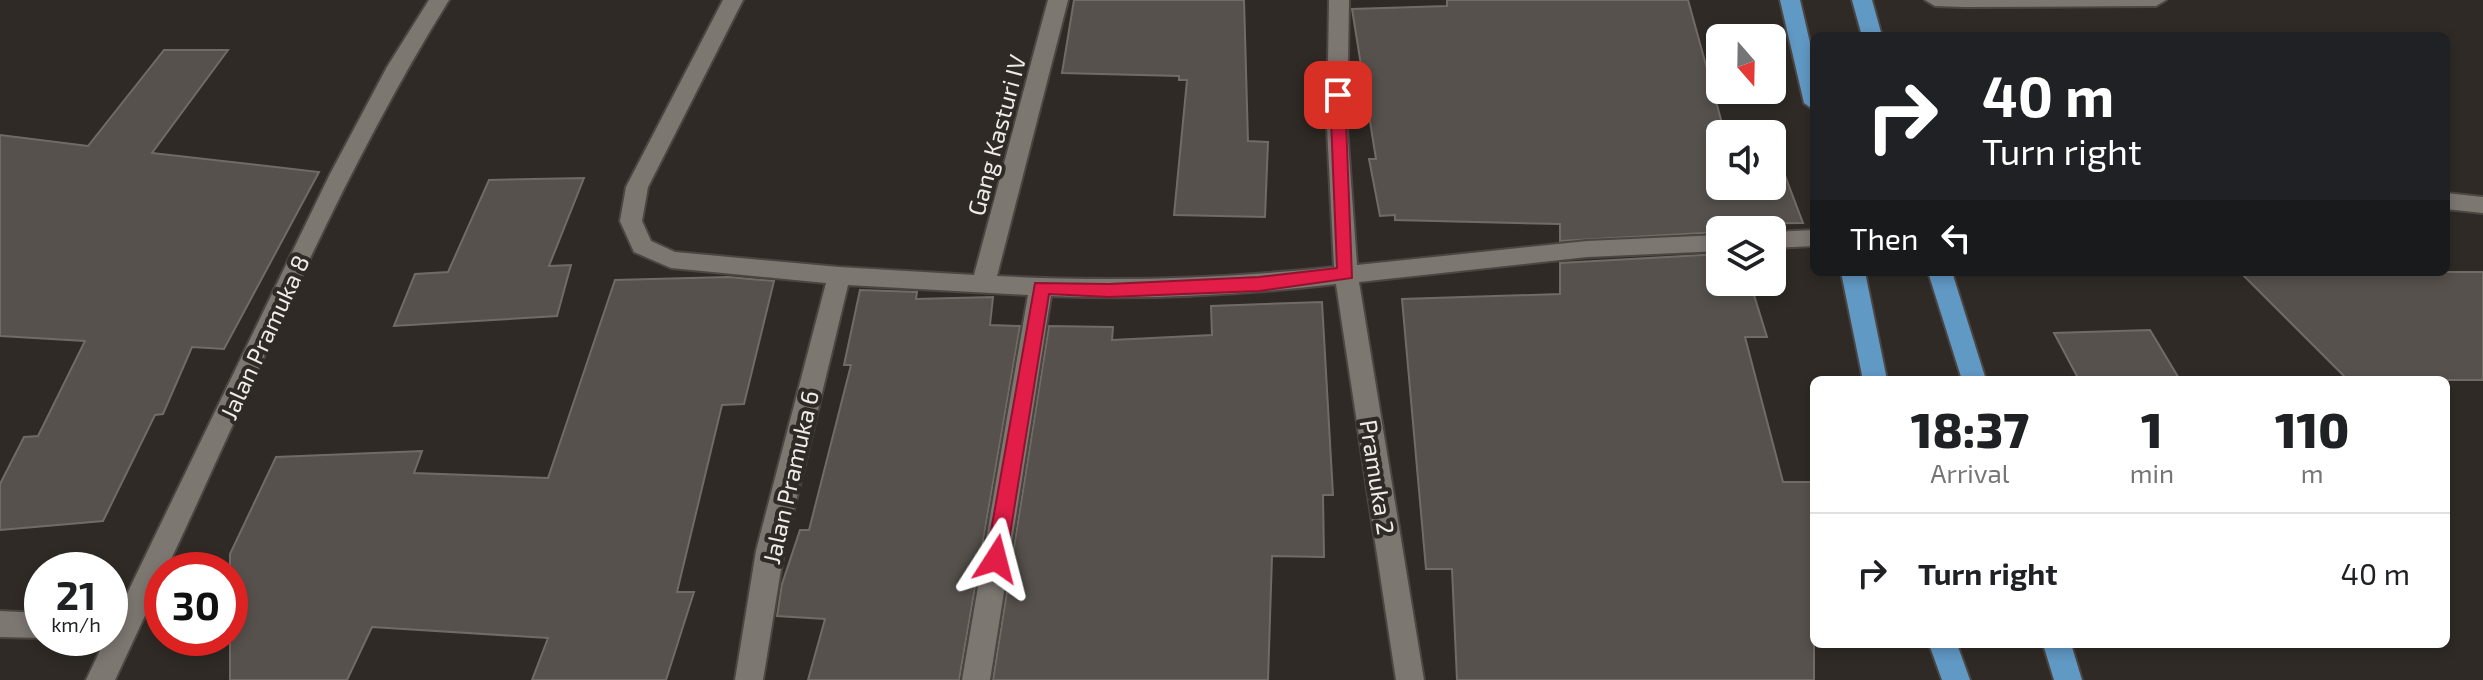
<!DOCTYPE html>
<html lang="en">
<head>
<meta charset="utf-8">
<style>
  body { margin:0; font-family:"Exo 2",sans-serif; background:#f2f2f2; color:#202124; height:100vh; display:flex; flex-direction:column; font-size:30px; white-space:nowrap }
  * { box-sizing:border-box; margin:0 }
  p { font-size:26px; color:#757577 }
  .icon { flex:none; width:44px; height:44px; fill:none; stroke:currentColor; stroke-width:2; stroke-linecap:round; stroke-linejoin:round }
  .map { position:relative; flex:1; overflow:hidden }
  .details { position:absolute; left:1810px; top:376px; width:640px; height:272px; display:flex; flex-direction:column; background:#fff; border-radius:12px; box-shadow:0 4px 12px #0003 }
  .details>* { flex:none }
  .top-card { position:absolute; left:1810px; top:32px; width:640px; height:244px; border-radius:12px; box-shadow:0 4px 12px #0003; background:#202124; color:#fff; overflow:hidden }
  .needle { width:52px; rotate:160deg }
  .buttons { position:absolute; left:1706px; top:24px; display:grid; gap:16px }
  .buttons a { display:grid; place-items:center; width:80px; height:80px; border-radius:12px; background:#fff; box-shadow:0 4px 12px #0003; font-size:40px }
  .speed { position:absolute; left:24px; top:552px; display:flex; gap:16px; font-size:40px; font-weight:700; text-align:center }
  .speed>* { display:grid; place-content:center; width:104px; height:104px; border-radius:50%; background:#fff; box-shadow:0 4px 12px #0003; line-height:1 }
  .speed small { font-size:20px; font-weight:400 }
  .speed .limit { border:12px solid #d22; background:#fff; color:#111 }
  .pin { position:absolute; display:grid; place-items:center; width:68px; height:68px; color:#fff; margin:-34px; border-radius:16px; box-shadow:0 4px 12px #0006 }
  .me { position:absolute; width:88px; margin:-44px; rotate:9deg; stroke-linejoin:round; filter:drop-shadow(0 0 6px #0008) }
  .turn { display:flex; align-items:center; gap:28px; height:168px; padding:0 40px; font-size:36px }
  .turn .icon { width:104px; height:104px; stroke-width:2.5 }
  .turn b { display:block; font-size:56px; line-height:68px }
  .then { display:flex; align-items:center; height:76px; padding:0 40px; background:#0003; gap:16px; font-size:30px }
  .eta { display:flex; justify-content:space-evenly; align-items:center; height:136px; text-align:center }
  .eta b { font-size:48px; font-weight:800; line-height:56px }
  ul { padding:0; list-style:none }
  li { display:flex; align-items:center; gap:24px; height:120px; padding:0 40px; border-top:2px solid #e0e0e0 }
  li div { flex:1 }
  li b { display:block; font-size:30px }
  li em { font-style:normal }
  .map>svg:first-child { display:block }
  .building { fill:#56514c; stroke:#716b66; stroke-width:2 }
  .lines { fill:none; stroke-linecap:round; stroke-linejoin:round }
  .minor-casing { stroke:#4b4642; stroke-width:4 }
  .major-casing { stroke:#4b4642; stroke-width:4 }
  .minor { fill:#7d7772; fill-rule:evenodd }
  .major { fill:#6199c5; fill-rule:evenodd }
  .route { fill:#e11d48; stroke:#92132f; stroke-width:2 }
  .labels { text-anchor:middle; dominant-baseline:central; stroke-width:8; stroke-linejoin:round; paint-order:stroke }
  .street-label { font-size:24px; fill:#eeebe8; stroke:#2f2a25 }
</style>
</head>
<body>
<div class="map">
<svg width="2483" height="680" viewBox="0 0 2483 680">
  <rect width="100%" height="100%" fill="#2f2a25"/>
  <!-- building -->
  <path class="building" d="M1074 0H1244L1248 141 1268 142 1265 217 1174 215 1187 80H1179V76L1062 73Z
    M1447 0H1688L1725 134H1720V186H1772L1773 144 1803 223 1732 224 1734 230 1720 232 1560 241V224L1395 220V215L1380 216 1369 159H1376L1352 9 1447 6Z
    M164 50H228L152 153 319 172 224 349 192 347 163 414 155 415 103 521 0 530V484L24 437 38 436 85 341 0 336V135L88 146Z
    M584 178 549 266 571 265 557 316 394 326 415 274 448 272 489 180Z
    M1720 254V282H1750L1767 337H1745L1783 482H1814V680H1457L1452 569H1426L1402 299 1560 294V263Z
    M2240 272H2483V380H2348Z
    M728 277 774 281 744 404 722 405 677 592H694L666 680H532L548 638 372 627 347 680H230V554L276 457 422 451 414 473 548 478 615 280Z
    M860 290 917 292 916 299 993 297 990 325 1020 326 959 680H808L825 619 777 616 782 584 800 530H809L851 365H844Z
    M1322 302 1333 495H1323L1324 557 1272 556 1268 680H993L1049 326 1113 327 1112 340 1212 335 1211 306Z
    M2150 330 2180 380H2079L2054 333Z"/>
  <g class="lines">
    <!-- minor casing -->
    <g class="minor-casing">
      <path id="minor" d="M429 0H449C337 180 256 379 166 570H162V579L115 680H86L106 638H110V629L329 176 387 67Z
        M723 0H743L648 187 642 221 651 241 675 252 839 267 974 275 1048 0H1068L997 276C1110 282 1221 279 1334 267L1327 127 1329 0H1349L1347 127 1357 265 1587 241 1720 235V251L1587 257 1359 282 1424 680H1396L1336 284C1242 295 1146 300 1051 296L990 680H962L1028 295 848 285 784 551 763 680H735L756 551 826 283 671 268 634 252 620 221 626 187Z
        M1925 0H2166L2156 6 1964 7 1935 6Z
        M2446 193 2483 197V213L2446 209Z
        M1814 230V246L1772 248V232Z
        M0 611 42 613 44 638 0 637Z"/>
    </g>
    <!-- major casing -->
    <g class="major-casing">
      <path id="major" d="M1780 0H1800L1814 60V110L1804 103Z
        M1852 0H1872L1882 36H1862Z
        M1841 272H1865L1887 380H1863Z
        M1928 272H1952L1986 380H1962Z
        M1929 644H1957L1970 680H1942Z
        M2043 644H2071L2082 680H2054Z"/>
    </g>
    <!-- minor -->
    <use href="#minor" class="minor"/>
    <!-- major -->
    <use href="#major" class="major"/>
  </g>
  <!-- route -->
  <path class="route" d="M1338 90 1345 95 1352 278 1259 291 1109 297 1049 294 1006 559 1003 566 996 568 989 566 986 559 1035 283 1109 284 1259 277 1337 268 1330 95Z"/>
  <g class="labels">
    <!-- street labels -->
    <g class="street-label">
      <text transform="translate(996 135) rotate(-75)">Gang Kasturi IV</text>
      <text transform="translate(264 337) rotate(-65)">Jalan Pramuka 8</text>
      <text transform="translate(790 477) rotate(-77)">Jalan Pramuka 6</text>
      <text transform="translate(1378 477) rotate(81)">Pramuka 2</text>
    </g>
  </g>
</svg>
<div class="buttons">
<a><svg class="needle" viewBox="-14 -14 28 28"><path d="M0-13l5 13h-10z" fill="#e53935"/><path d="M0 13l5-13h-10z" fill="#757577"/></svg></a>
<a><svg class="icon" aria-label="sound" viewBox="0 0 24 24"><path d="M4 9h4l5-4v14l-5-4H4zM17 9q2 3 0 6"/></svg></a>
<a><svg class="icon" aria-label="layers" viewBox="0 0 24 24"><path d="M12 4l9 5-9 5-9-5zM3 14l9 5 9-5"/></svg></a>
</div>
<div class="speed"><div>21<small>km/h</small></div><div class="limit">30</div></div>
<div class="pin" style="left:1338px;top:95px;background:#d93025"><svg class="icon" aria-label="arrive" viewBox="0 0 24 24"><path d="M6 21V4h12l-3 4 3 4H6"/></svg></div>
<svg class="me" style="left:996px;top:559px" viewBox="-20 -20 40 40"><path d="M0-17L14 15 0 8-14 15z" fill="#e11d48" stroke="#fff" stroke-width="4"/></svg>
<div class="top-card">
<div class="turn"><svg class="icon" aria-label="right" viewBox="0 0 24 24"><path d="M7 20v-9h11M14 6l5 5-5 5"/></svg><div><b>40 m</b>Turn right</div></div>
<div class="then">Then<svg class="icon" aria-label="left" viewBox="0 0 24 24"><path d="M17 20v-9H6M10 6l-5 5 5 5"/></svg></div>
</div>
<section class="details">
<div class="eta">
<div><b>18:37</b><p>Arrival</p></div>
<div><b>1</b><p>min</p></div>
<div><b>110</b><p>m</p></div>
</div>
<ul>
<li><svg class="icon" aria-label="right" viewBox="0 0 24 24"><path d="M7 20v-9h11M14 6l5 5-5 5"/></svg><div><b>Turn right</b></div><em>40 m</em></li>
</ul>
</section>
</div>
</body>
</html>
